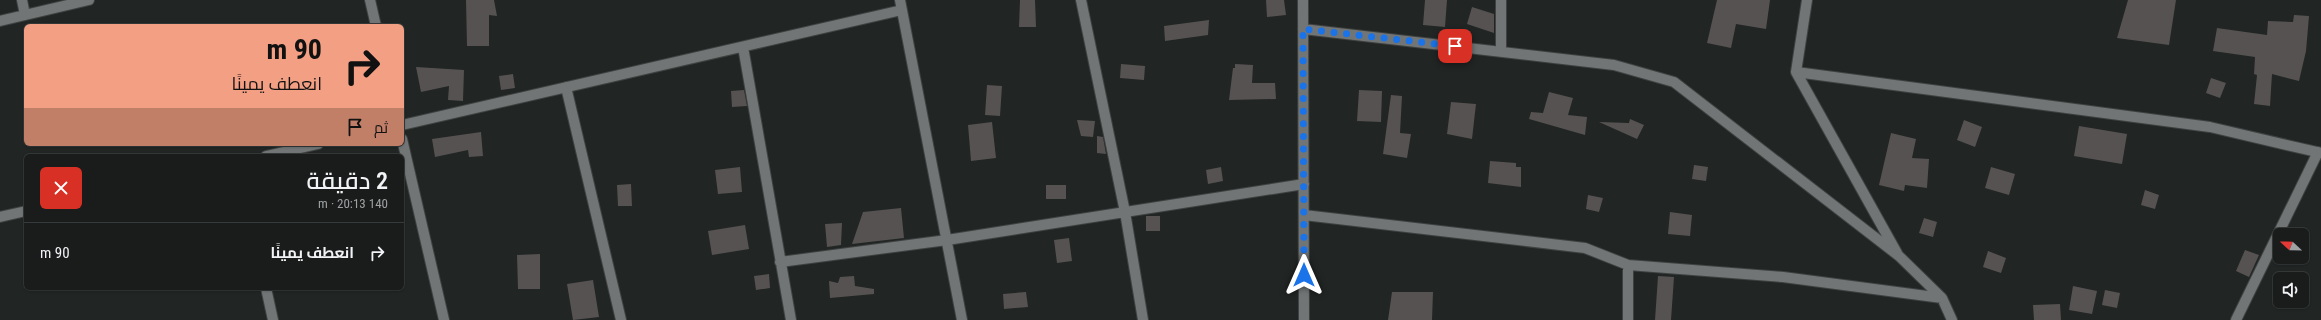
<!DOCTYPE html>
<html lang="ar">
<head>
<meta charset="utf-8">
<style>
  body { margin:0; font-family:"Roboto Condensed",Cairo,sans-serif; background:#222524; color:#f1f3f6; direction:rtl; height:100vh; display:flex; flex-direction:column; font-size:15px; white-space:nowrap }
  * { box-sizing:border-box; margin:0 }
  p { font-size:13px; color:#9fa1a3 }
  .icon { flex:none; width:22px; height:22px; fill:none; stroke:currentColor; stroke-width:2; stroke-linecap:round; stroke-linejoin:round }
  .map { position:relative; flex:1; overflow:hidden; direction:ltr }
  .sheet { position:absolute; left:24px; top:154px; width:380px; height:136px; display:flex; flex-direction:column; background:#191c1b; border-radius:6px; box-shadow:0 1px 3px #0004,0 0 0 1px #373a3a; direction:rtl }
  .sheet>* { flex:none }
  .top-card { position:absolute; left:24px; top:24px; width:380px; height:122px; border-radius:6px; box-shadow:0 1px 3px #0004,0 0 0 1px #373a3a; direction:rtl; background:#f39f83; color:#111; overflow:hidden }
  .needle { width:26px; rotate:292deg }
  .tools { position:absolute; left:2273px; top:228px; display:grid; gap:8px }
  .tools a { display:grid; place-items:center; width:36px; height:36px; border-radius:6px; background:#191c1b; box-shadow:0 1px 3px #0004,0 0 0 1px #373a3a; font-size:20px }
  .pin { position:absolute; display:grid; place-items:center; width:34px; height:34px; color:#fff; margin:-17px; border-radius:8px; box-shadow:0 2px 6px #0006 }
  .me { position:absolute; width:44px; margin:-22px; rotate:0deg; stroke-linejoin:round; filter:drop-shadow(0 0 3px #0008) }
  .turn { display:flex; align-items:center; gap:14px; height:84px; padding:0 16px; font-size:18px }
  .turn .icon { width:52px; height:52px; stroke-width:2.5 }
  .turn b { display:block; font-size:28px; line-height:34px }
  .then { display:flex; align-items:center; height:38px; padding:0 16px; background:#0003; gap:8px; font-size:15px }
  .round { display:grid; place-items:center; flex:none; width:42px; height:42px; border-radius:6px; background:#222524 }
  .overview { display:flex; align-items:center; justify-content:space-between; height:68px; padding:0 16px }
  h1 { font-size:24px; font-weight:600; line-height:30px }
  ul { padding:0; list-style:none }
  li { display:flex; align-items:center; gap:12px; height:60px; padding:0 16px; border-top:1px solid #373a3a }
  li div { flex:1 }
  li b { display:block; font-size:15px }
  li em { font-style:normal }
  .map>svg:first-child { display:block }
  .building { fill:#565251 }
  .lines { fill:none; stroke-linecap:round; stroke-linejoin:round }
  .minor-casing { stroke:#3f4241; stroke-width:12 }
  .minor { stroke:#717575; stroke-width:10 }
  .route { stroke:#1a73e8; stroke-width:7; stroke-dasharray:0 12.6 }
</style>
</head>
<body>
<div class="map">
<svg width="2321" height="320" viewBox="0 0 2321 320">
  <rect width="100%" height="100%" fill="#212524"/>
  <!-- building -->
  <path class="building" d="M466 0H494L497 16 489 15V46H467Z
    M1020 0H1035L1036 27H1019Z
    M1266 0H1284L1286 15 1267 17Z
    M1425 0H1447L1445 27 1423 25Z
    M1717 0H1770L1766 29 1736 24 1731 48 1707 43Z
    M2128 0H2176L2169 45 2117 38Z
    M1472 7 1494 14V33L1467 24Z
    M2294 15 2309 16 2306 51 2299 81 2272 74 2270 106 2254 104 2257 75 2254 74 2255 57 2213 51 2217 28 2267 35 2268 21 2293 22Z
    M1209 20 1208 35 1165 41 1164 26Z
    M1121 64 1145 66 1144 80 1120 78Z
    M1235 64 1253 65 1252 83H1275L1276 99 1229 100 1233 68H1235Z
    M416 67 464 70 463 101 448 100 449 86 421 92Z
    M513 74 515 88 501 90 499 76Z
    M2211 78 2226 83 2220 98 2206 93Z
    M987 85 1002 86 1000 116 985 115Z
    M744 90 747 106 732 107 731 91Z
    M1359 90 1382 91 1381 122 1357 121Z
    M1549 92 1573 98 1568 115 1587 117 1585 135 1529 119 1531 112 1543 113Z
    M1391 95 1402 96 1400 133 1411 134 1407 158 1383 154Z
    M1451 102 1476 104 1472 139 1447 134Z
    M1630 119 1644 125 1637 139 1599 122 1629 123Z
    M1077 120 1095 121 1093 137 1081 136Z
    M1964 120 1982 127 1975 147 1957 140Z
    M992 122 996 158 971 161 968 125Z
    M2079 126 2127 134 2122 164 2074 156Z
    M481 132 483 156 469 157 468 150 435 157 432 139Z
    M1891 133 1916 139 1912 158 1929 159 1927 188 1905 185 1904 191 1879 185Z
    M1097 136 1103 137 1106 154 1097 153Z
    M1490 161 1516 163V167H1521V187L1488 183Z
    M1694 165 1708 167 1706 181 1692 179Z
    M740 167 742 192 718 194 715 170Z
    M1221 167 1223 181 1208 184 1206 170Z
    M1991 167 2015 174 2009 195 1985 188Z
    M631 184 632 206H618L617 185Z
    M1046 185H1066V199H1046Z
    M2145 190 2159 195 2155 209 2141 205Z
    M1588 195 1603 198 1599 212 1586 209Z
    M901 208 904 238 852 244 863 212Z
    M1670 212 1692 215 1690 236 1668 234Z
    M1146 216H1160V231H1146Z
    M1924 218 1937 222 1933 237 1919 233Z
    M842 223 841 245 827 247 825 224Z
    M745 225 749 249 712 255 708 231Z
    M1069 238 1072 261 1057 263 1054 240Z
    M2245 250 2259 255 2249 277 2236 271Z
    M1988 251 2006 258 2001 273 1983 267Z
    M540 254V289H518L517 255Z
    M769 274 770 288 756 290 754 276Z
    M854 276 855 286 874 289V294L830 298 829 281 838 283 840 277Z
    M1658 276 1674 277 1671 320H1655Z
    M593 280 599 317 573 320 567 284Z
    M2073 286 2097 291 2092 314 2069 310Z
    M2105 290 2120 293 2117 308 2102 305Z
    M1026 292 1028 307 1004 309 1003 294Z
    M1392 292H1433L1432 320H1388Z
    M2060 304 2061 320H2034L2033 305Z"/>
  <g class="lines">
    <!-- minor casing -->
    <g class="minor-casing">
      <path id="minor" d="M22 0 25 15
        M370 0 376 26
        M900 0 962 320
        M1081 0 1125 212 1143 320
        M1303 0 1304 320
        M1807 0 1796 72 1897 253
        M0 21 89 0
        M1303 29 1614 65 1674 82 1899 256 1942 298
        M743 47 791 320
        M1501 52V0
        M1796 72 2210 127 2321 153
        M566 87 621 320
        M402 125 902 10
        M402 139 444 320
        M266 156 318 144
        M1304 215 1585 248 1628 265 1783 277 1942 298 1952 320
        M0 217 26 211
        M780 262 947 240 1304 184
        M266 288 273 320
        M1628 320V265
        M2236 320 2318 152"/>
    </g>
    <!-- minor -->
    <use href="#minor" class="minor"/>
  </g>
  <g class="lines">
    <!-- route -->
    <path class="route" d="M1304 275 1303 29 1455 46"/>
  </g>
</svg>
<div class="tools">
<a><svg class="needle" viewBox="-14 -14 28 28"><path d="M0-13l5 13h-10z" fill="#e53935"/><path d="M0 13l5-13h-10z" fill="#9fa1a3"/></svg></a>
<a><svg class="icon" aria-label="sound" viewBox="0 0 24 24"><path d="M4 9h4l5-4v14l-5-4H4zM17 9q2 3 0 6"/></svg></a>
</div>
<div class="pin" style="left:1455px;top:46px;background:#d93025"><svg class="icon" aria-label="arrive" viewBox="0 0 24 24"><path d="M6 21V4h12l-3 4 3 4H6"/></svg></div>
<svg class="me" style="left:1304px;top:275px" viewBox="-20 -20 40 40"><path d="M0-17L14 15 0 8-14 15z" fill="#1a73e8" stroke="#fff" stroke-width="4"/></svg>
<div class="top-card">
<div class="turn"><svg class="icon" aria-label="right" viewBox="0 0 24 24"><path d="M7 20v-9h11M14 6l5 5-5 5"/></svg><div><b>90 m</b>انعطف يمينًا</div></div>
<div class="then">ثم<svg class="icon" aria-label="arrive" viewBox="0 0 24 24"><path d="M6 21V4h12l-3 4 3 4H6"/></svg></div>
</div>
<section class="sheet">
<div class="overview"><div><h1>2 دقيقة</h1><p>140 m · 20:13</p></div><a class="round" style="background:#d93025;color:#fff"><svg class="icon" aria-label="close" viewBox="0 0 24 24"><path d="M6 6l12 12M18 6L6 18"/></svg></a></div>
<ul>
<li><svg class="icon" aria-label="right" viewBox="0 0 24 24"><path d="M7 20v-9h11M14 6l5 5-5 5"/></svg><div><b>انعطف يمينًا</b></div><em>90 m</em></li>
</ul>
</section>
</div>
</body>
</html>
